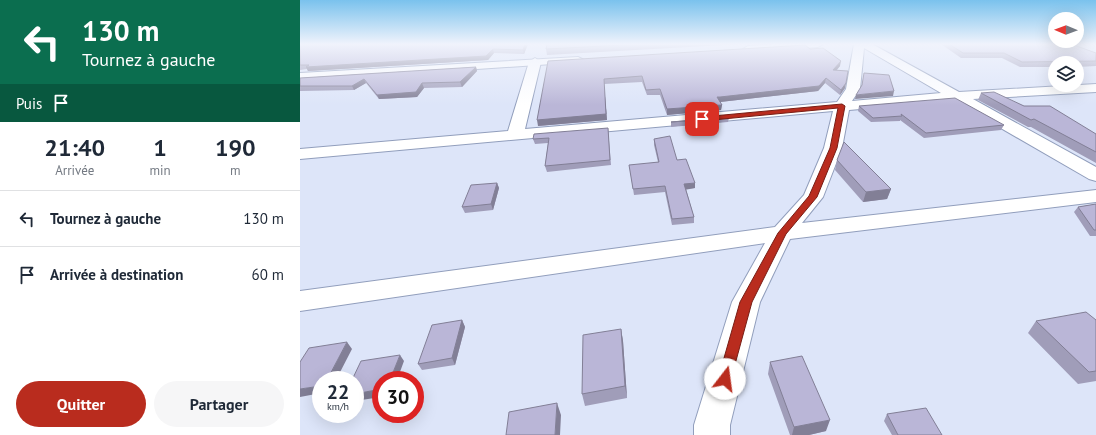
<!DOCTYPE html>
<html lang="fr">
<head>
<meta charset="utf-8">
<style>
  body { margin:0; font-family:"PT Sans",sans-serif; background:#f6f6f7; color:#1f2937; height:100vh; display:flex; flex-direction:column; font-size:15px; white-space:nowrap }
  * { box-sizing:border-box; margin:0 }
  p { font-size:13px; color:#747a83 }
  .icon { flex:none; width:22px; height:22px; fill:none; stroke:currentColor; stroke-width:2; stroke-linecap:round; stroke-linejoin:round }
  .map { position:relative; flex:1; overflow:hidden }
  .panel { display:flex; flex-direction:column; background:#fff; width:300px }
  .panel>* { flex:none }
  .hud { background:#0b6e4f; color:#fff; overflow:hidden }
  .needle { width:26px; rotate:271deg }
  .tools { position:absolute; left:748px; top:12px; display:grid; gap:8px }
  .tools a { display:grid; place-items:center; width:36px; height:36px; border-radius:50%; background:#fff; box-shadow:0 4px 16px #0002; font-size:20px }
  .speed { position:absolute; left:12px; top:371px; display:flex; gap:8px; font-size:20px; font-weight:700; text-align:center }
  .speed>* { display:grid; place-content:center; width:52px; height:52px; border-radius:50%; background:#fff; box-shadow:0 4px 16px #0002; line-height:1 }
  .speed small { font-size:10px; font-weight:400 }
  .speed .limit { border:6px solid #d22; background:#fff; color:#111 }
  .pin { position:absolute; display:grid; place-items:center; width:34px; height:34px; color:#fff; margin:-17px; border-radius:8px; box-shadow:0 2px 6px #0006 }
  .me { position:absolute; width:44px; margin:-22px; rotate:15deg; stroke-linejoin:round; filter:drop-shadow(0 0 3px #0008) }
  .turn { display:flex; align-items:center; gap:14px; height:84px; padding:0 16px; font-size:18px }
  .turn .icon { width:52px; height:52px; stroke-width:2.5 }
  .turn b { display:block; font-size:28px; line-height:34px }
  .then { display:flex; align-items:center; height:38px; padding:0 16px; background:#0003; gap:8px; font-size:15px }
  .eta { display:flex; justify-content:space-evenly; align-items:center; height:68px; text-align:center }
  .eta b { font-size:24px; font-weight:800; line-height:28px }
  .primary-button { display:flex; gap:8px; margin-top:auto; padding:8px 16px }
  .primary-button a { flex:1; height:46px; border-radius:24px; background:#b92c1e; color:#fff; font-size:16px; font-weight:800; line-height:46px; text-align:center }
  .primary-button a+a { background:#f6f6f7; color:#1f2937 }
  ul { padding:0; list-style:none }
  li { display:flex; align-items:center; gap:12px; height:56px; padding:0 16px; border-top:1px solid #e0e1e3 }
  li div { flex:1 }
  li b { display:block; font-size:15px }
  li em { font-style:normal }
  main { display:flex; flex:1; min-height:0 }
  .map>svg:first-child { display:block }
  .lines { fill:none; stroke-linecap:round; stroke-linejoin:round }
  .street-casing { stroke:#919ebc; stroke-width:2 }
  .secondary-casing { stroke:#919ebc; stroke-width:2 }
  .street { fill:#fff; fill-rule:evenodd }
  .secondary { fill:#fff; fill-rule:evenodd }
  .wall { fill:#a09db9 }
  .shaded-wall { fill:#827f96 }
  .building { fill:#bab6d7; stroke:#827f96 }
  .route { fill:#b92c1e; stroke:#781d14 }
</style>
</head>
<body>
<main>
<section class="panel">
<div class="hud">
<div class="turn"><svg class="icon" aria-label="left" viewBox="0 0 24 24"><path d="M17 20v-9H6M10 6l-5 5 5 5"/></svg><div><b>130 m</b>Tournez à gauche</div></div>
<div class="then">Puis<svg class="icon" aria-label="arrive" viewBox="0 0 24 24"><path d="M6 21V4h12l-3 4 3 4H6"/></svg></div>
</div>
<div class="eta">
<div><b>21:40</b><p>Arrivée</p></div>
<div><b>1</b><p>min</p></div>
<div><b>190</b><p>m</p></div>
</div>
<ul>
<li><svg class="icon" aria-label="left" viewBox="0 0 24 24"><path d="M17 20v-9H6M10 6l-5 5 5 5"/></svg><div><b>Tournez à gauche</b></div><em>130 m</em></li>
<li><svg class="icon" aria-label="arrive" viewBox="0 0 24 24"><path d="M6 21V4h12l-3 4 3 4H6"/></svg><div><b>Arrivée à destination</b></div><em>60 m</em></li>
</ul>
<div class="primary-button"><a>Quitter</a><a>Partager</a></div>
</section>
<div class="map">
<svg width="796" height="435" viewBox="0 0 796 435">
  <rect width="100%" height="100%" fill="#dde5f9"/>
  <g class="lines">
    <!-- street casing -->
    <g class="street-casing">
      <path id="street" d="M554 44H572L659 92 796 84V92L673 99 796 167V181L789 179 654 101 549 110 542 148 523 197 502 223 796 190V202L490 239 460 302 430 425V435H394V425L432 302 465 243 0 311V291L475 227 504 195 524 148 533 111 0 159V149L208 131 229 62 235 58 241 62 225 129 537 102 546 89ZM564 48 641 93 552 101 560 89Z"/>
    </g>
    <!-- secondary casing -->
    <g class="secondary-casing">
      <path id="secondary" d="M473 44H523L518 47 448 52 443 49 448 46Z
        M278 57 284 60 282 62 0 81V73Z"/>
    </g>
    <!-- street -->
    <use href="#street" class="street"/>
    <!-- secondary -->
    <use href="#secondary" class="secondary"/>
  </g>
  <!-- wall -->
  <path class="wall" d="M0 44H228L224 54 194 53 188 60 8 71 7 69 0 70Z
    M247 44H442L247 55 246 49Z
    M641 44H771L796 53V66L777 67V63H755V67H720L702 58H661Z
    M510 49 540 66 537 70 545 88 540 95 525 83 518 91 420 102 422 105 421 110 367 115 360 95H347L342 82 304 84 307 120 238 126 248 61Z
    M176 67 177 71 162 87 124 88 117 97 79 99 66 83 54 90 0 91V78Z
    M681 93 796 140V163L731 127H728L678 100Z
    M559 106 704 125 701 130 624 138 600 120V121L571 122 558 111Z
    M429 118 428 122 371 127V122Z
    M308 128 311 165 247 172 245 166 248 143 235 144 233 139Z
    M354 139 377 160 395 183V188L386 189 394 217V223L372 225 365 192 334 195 330 170 358 162 354 145Z
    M537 160 591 189 587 199 563 202 535 170Z
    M197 183 199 188 193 210 165 213 162 207Z
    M796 204V236H790L774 212 778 207Z
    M162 320 165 327 155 365 122 370 118 364Z
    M796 320V381L778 384 728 333 736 321Z
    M321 329 323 341 327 398 285 406 282 394Z
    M470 362 526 431 509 435H490L468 374Z
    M587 414 642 435H592L584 421Z"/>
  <!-- shaded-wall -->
  <path class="shaded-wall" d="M225 44H228L224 54 223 50Z
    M193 49 194 53 188 60 8 71 6 67Z
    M541 61 540 66 532 75 533 70Z
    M176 67 177 71 162 87 160 82Z
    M526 78 525 83 518 91 420 102 417 97Z
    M64 79 66 83 54 90 52 86Z
    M122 83 124 88 117 97 79 99 77 95Z
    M546 83 545 88 540 95 541 90Z
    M304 84 307 120 238 126 237 120Z
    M594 91 593 96 555 99 556 95Z
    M422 105 421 110 367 115V109Z
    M197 183 199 188 193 210 191 204Z
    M395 183V188L384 190V184Z
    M591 189 587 199 563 202 566 192Z
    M162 320 165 327 155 365 152 358Z
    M321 329 323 341 327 398 325 386Z
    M47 342 52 349 36 380H27Z
    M100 355 104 361 97 380H90Z
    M21 386V393L0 397V389Z
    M81 389V397L55 401V394Z
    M257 403 261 415 260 435H255Z
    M530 420 526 431 509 435H492L494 427Z"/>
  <!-- building -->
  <path class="building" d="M0 44H225L223 50 193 49 186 56 6 67 9 65H0Z
    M247 44H343L246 49Z
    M649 44H771L796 53V61L722 62 704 53H663Z
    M505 45 510 49 523 48 541 61 533 70 548 71 546 83 541 90 526 78 519 86 420 97H417L422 105 367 109 360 89 346 90 342 76 304 79 306 114 237 120 248 61Z
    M176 67 160 82 122 83 116 92 77 95 64 79 52 86H0V78Z
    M564 73 589 75 594 91 556 95 562 85Z
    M694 92 724 106H750L796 134V152L734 119 731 120 681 93Z
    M655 98 704 125 626 133 601 114 602 116 573 118 559 106Z
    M428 117 429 118 371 122Z
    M308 128 310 160 245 166 249 138 233 139 234 134Z
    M370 136 377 160 386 159 395 183 384 184 394 217 372 219 365 186 333 189 329 165 359 162 354 139Z
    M544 142 591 189 566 192 537 160Z
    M197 183 191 204 162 207 171 185Z
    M796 204V230H794L778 207Z
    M786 312 796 320V371L789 372 736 321Z
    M162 320 152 358 118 364 132 325Z
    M321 329 325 386 282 394 283 335Z
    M47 342 27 380H21V386L0 389V362L9 348Z
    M100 355 90 380H81V389L55 394V380H52L61 361Z
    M502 356 530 420 494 427 470 362Z
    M257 403 255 435H206L209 412Z
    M626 408 642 435H598L587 414Z"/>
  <!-- sky -->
  <linearGradient id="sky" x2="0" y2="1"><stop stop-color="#7ac2ed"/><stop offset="0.42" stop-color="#f0f3fc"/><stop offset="1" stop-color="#f0f3fc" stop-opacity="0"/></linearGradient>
  <rect width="796" height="105" fill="url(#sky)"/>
  <!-- route -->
  <path class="route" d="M542 104 545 106 537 148 517 197 486 234 452 302 431 379 429 383 425 385 420 383 418 379 440 302 478 233 509 196 530 148 538 108 402 121 399 119 402 117Z"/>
</svg>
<div class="tools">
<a><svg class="needle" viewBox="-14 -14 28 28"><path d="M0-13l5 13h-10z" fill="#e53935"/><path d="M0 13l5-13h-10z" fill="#747a83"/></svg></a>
<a><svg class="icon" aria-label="layers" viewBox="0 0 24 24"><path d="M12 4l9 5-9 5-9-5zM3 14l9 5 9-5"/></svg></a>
</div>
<div class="speed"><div>22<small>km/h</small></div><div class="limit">30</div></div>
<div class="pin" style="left:402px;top:119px;background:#d93025"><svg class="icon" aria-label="arrive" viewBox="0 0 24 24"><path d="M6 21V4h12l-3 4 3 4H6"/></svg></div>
<svg class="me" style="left:425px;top:379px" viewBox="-20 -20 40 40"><circle r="19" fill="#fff"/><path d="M0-13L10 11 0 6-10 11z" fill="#b92c1e"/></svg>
</div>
</main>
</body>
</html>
